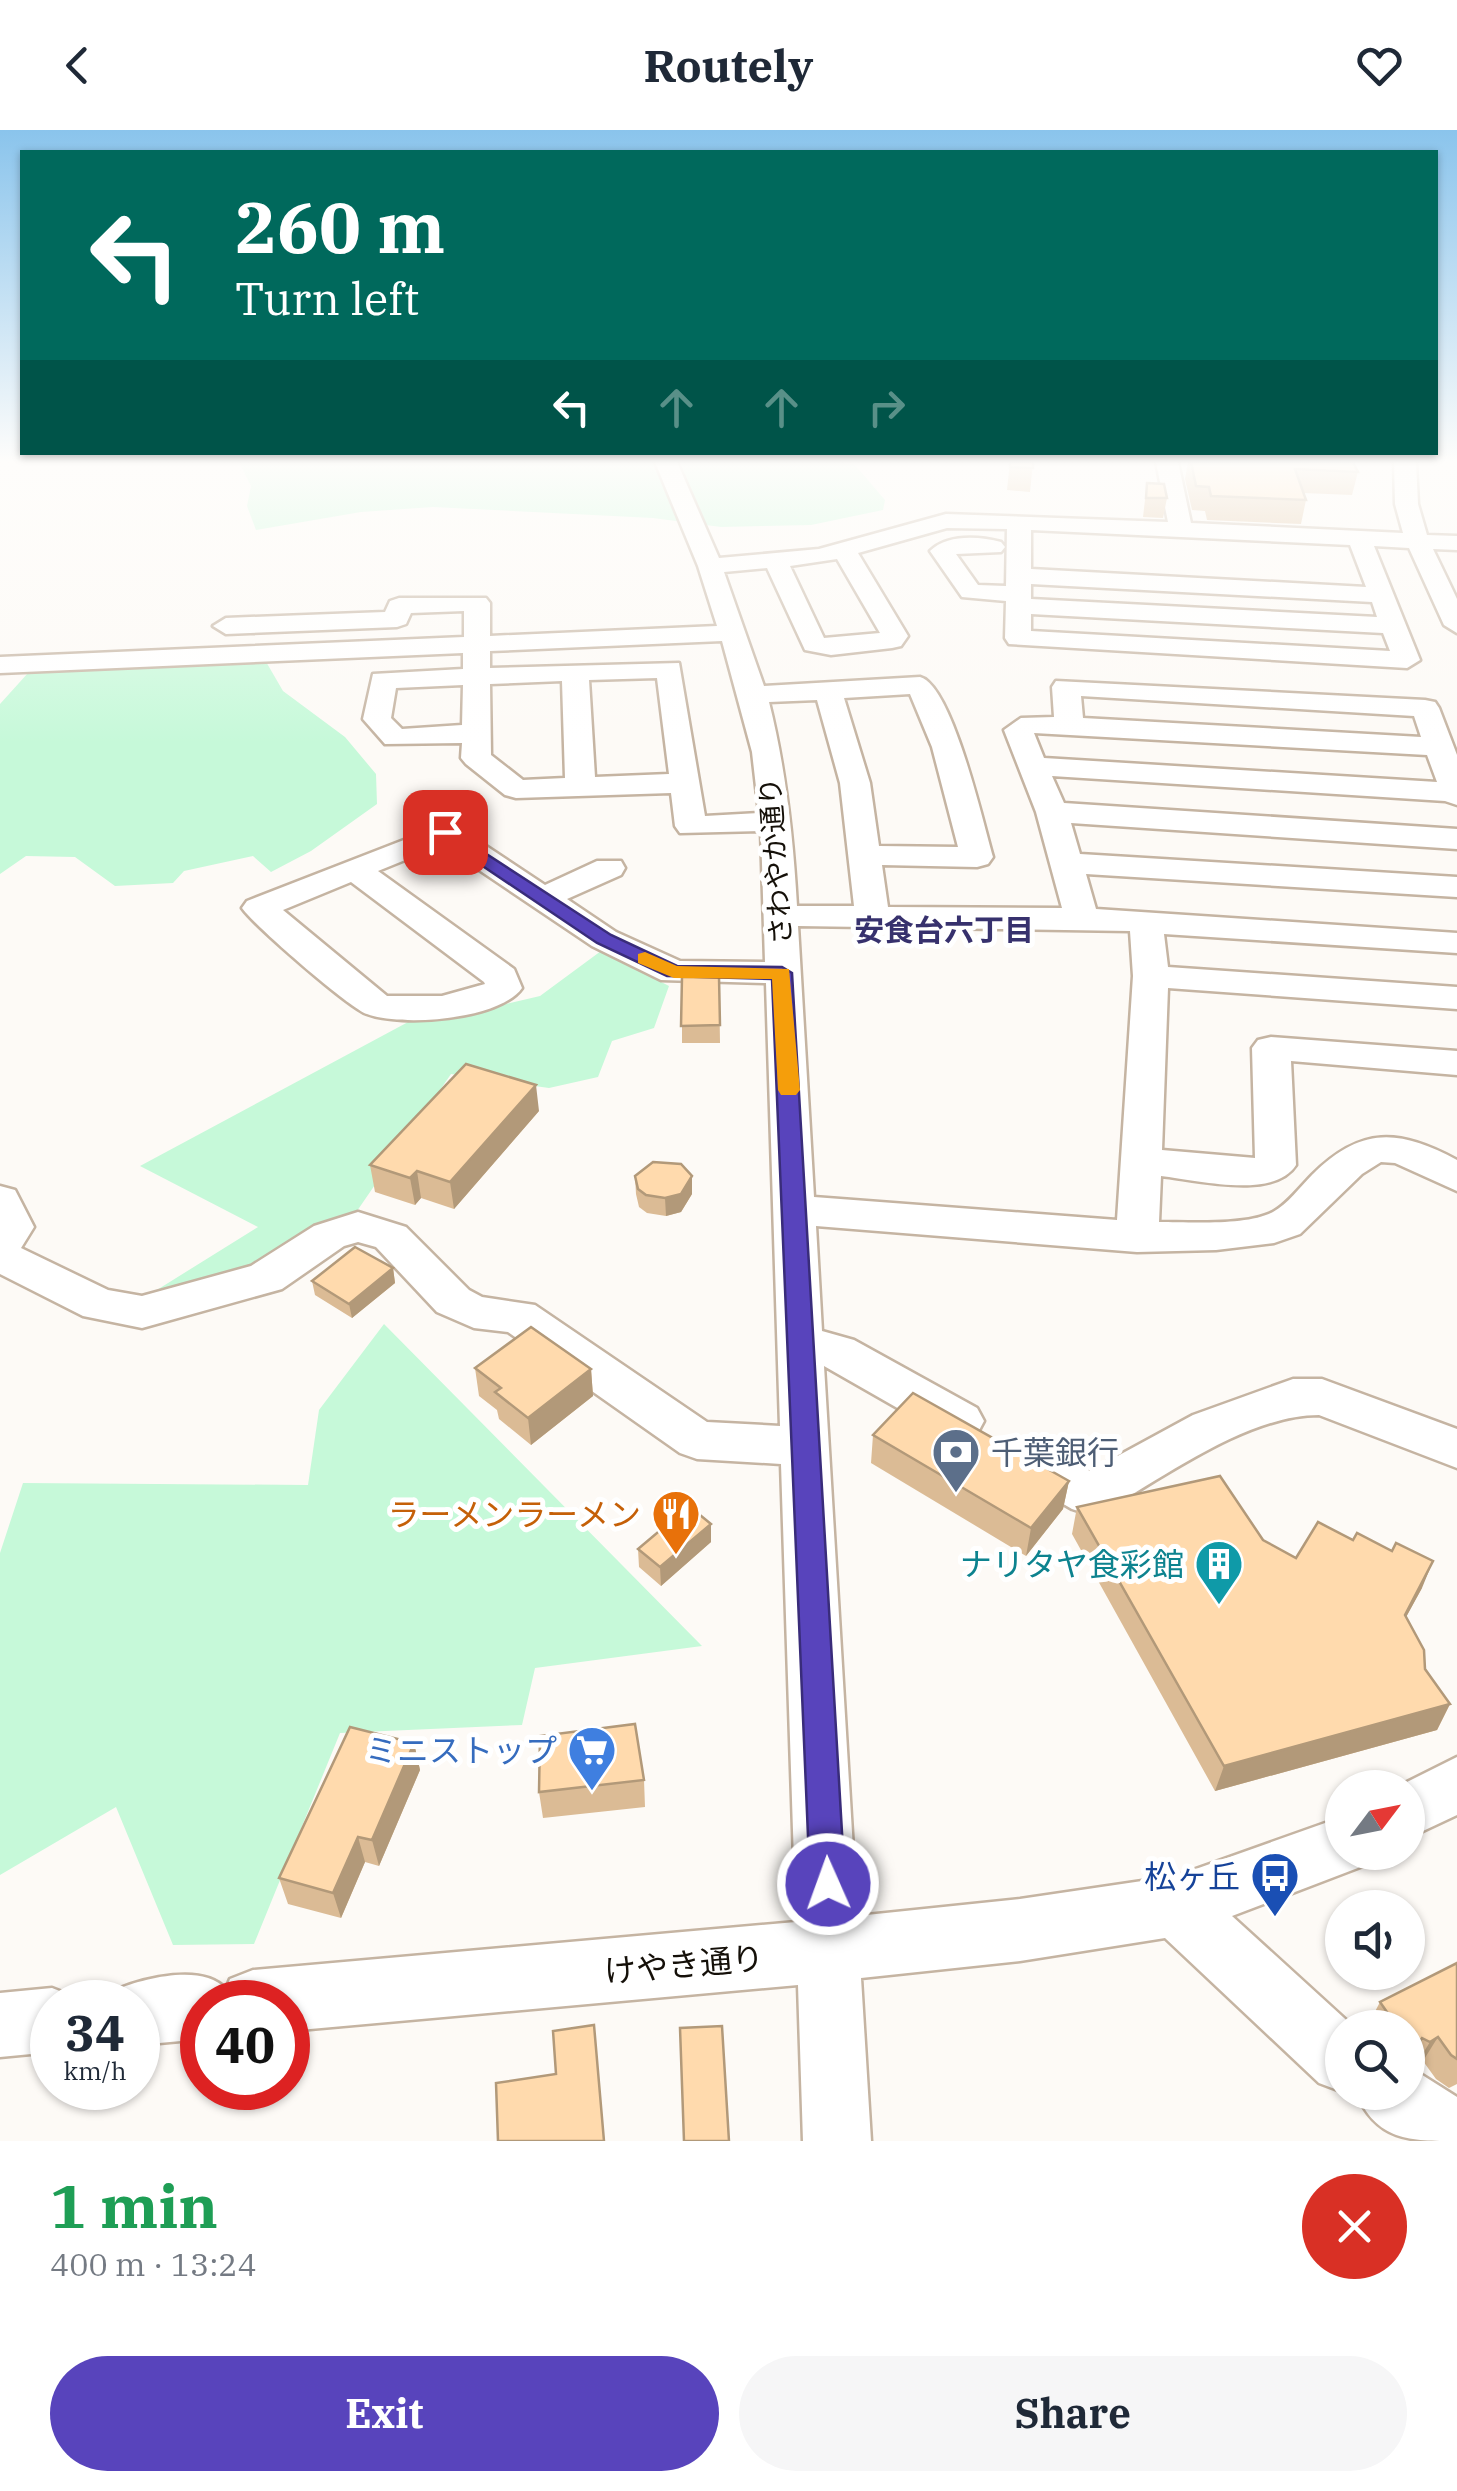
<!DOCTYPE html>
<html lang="en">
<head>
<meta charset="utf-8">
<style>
  body { margin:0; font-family:"IBM Plex Serif","Noto Sans JP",serif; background:#f6f6f7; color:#1f2937; height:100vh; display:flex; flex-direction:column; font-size:38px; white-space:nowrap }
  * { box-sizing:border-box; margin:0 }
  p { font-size:32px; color:#747a83 }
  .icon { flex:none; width:55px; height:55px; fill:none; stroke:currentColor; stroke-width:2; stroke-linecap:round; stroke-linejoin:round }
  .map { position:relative; height:2011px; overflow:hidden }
  .side { display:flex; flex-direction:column; background:#fff; flex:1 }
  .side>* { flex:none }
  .banner { position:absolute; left:20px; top:20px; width:1418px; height:305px; border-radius:0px; box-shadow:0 2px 8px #0004; background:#00695c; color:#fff; overflow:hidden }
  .needle { width:65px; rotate:58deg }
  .tools { position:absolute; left:1325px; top:1640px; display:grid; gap:20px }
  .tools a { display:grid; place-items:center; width:100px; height:100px; border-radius:50%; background:#fff; box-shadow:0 2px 8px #0004; font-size:50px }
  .speed { position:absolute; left:30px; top:1850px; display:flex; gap:20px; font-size:50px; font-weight:700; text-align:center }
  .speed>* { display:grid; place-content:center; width:130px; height:130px; border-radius:50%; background:#fff; box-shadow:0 2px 8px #0004; line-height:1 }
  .speed small { font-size:25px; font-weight:400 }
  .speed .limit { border:15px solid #d22; background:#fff; color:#111 }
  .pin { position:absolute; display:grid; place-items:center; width:85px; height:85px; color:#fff; margin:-42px; border-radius:20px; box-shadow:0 5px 15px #0006 }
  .me { position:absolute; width:110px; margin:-55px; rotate:358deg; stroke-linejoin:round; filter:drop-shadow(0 0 8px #0008) }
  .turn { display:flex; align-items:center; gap:35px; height:210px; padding:0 50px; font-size:45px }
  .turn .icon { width:130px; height:130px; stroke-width:2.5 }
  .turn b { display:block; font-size:70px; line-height:85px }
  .lanes { display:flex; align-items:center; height:95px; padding:0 50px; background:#0003; justify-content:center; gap:50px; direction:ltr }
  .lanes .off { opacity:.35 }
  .round { display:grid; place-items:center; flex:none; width:105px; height:105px; border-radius:52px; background:#f6f6f7 }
  .overview { display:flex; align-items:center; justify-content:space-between; height:170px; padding:0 50px }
  h1 { font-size:60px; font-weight:700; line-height:75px; color:#1e9e55 }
  .action { display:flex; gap:20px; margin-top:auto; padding:20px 50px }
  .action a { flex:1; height:115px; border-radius:60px; background:#5844bc; color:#fff; font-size:40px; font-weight:700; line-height:115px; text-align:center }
  .action a+a { background:#f6f6f7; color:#1f2937 }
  header { display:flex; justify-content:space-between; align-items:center; height:130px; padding:0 50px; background:#fff; font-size:45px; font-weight:700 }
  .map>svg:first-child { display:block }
  .green { fill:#c6f9d9 }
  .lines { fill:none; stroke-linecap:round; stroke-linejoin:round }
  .minor-casing { stroke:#c5b4a2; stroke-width:5 }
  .minor { fill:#fff; fill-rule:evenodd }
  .wall { fill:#dbbb95 }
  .shaded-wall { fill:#b29979 }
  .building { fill:#ffdaad; stroke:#b29979; stroke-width:2.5 }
  .route { fill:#5844bc; stroke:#392c7a; stroke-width:2.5 }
  .slow { fill:#f59e0b }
  .labels { text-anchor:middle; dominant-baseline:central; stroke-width:10; stroke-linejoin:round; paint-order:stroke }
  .street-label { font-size:28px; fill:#151009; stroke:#fff }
  .neighbourhood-label { font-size:30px; font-weight:bold; fill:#37316d; stroke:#fff }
  .near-service-label { font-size:32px; fill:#4e5e75; stroke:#fff; text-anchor:start }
  .near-food-label { font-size:32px; fill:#c56008; stroke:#fff; text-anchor:end }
  .near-culture-label { font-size:32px; fill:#0d838f; stroke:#fff; text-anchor:end }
  .near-shop-label { font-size:32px; fill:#366cbe; stroke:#fff; text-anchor:end }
  .near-transit-label { font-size:32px; fill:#164399; stroke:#fff; text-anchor:end }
  .near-street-label { font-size:32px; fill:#151009; stroke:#fff }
</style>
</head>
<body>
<header><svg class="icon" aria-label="back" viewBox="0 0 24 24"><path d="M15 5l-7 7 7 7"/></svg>Routely<svg class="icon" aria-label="heart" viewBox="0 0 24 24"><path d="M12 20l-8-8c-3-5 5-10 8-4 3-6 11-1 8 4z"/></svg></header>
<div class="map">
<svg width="1457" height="2011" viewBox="0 0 1457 2011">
  <rect width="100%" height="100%" fill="#fdfaf6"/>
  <!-- green -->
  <path class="green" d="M239 332H838L855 335 885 370 883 380 811 395 721 397 653 388 433 377 361 382 256 400 247 376 251 356Z
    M265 530 283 561 345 607 376 644 377 674 311 721 271 742 253 726 184 741 173 753 115 756 75 727 26 726 0 744V574L28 543Z
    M601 821 669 856 654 898 612 911 598 947 549 958 451 944 357 1081 250 1138 144 1168 258 1097 140 1036 423 884 455 886 540 866Z
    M384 1194 702 1516 535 1538 522 1595 340 1603 254 1814 173 1815 116 1677 0 1745V1423L23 1353 308 1355 319 1280Z"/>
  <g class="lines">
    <!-- minor casing -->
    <g class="minor-casing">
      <path id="minor" d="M655 332H677L719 428 819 419 946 384 1168 392 1156 332H1178L1191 393 1403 403 1395 374 1394 332H1416L1418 374 1427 405 1457 406V420L1433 419 1457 469V503L1444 495 1409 418 1374 416 1420 530 1407 538 1009 514 1005 508 1006 471 962 467 930 421C947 404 979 406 1001 412L1005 417 1001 422 956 424 978 455 1006 456 1007 399 947 398 858 423 908 506 901 516 892 518 831 525 805 520 767 438 724 442 764 556 920 547C952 555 983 693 993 727L988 734 977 737 882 735 888 777 1062 778 1036 682 1004 600 1021 588 1054 587 1052 557 1056 551 1425 570 1435 572 1439 578 1457 625V675L1445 671 1052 646 1064 673 1457 699V719L1071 693 1080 724 1457 747V767L1086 744 1096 779 1457 803V823L1164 804 1168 837 1457 857V879L1168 858 1162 1020 1255 1028 1252 918 1258 910 1271 907 1457 921V945L1291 931 1296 1035C1274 1070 1197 1050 1161 1046L1159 1092C1189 1092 1247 1096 1273 1082 1288 1074 1300 1057 1312 1045 1361 996 1399 999 1457 1030V1061L1395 1033 1381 1032 1362 1044 1300 1104 1274 1113 1216 1120 1137 1122 816 1096 822 1201 854 1210 977 1278 984 1291 977 1304 960 1309 943 1304 824 1236 857 1786 1020 1769 1176 1746 1342 1687V1722H1369L1363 1736 1232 1786 1355 1898H1342L1343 1962 1319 1953 1165 1808 1020 1831 861 1848 871 2011H803L798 1855 288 1901V1872H202V1909L138 1915V1872H110L115 1860C144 1848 203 1833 226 1859L230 1849 253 1840 796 1792 781 1334 697 1329 680 1323 508 1202 474 1198 437 1182 376 1117 358 1112 344 1116 282 1159 142 1198 83 1186 0 1144V1056L15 1060 34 1097 21 1118 108 1160 142 1166 251 1136 314 1096 358 1082 406 1097 469 1160 482 1167 535 1175 707 1292 780 1296 766 853 661 850 592 816 442 715 378 741 514 839 522 858C500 890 401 897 367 884 348 877 254 795 242 778L247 771 445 694 456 696 545 755 597 731H621L625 738 621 745 567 769 616 802 680 831 765 832 761 701 680 703 675 696 671 663 516 668 505 665 466 634 461 628 462 613 385 614 363 589 373 544 463 539V523L0 543V527L464 507V481L411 483 406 494 397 497 226 504 213 496 226 488 385 482 390 471 399 468H486L490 473V506L717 496 698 436ZM1031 400 1350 415 1366 457 1031 439ZM837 429 880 503 824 508 790 436ZM1031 454 1372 472 1377 487 1031 469ZM1031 484 1383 503 1390 521 1031 501ZM722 511 752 622 759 683 705 686 679 533 490 538V521ZM657 548 669 644 595 647 589 550ZM562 551 565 648 523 650 491 625 490 554ZM463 555 462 595 402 599 391 588 396 558ZM910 564 932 617 958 717 879 716 870 653 844 568ZM1081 566 1414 586 1421 607 1083 588ZM817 570 840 653 854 776H797C793 706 786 640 769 572ZM1034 603 1427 625 1437 652 1044 628ZM351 752 484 852 485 854 442 866H387L283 780ZM798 796 1130 801 1133 846 1117 1090 814 1067Z
        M1293 1249H1322L1457 1299V1338L1319 1285C1249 1285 1167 1345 1108 1379L1090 1385 1072 1379 1007 1341 1000 1327 1007 1313 1024 1308 1090 1341 1193 1285Z
        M1457 1627V1685L1408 1708V1658H1395Z
        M52 1858 75 1867 77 1872H52V1922L0 1927V1863Z
        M1408 1936 1457 1967V2011C1410 2011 1376 2011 1356 1962H1408Z"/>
    </g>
    <!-- minor -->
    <use href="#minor" class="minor"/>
  </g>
  <!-- wall -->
  <path class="wall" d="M1010 332H1033L1030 362 1007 360Z
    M1188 332H1353L1358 342 1352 365 1303 363 1306 370 1301 394 1207 390 1205 381 1192 380 1185 349Z
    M1147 353 1167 368 1163 388 1143 387Z
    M682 847H719L720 913H682Z
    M539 981 454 1079 421 1068 415 1075 375 1062 370 1035Z
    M635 1046 692 1064 681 1082 666 1086 647 1083 639 1077 636 1064Z
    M393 1138 395 1153 352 1188 315 1165 312 1151Z
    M475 1238 591 1239 593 1266 531 1315 499 1289 497 1280 479 1266Z
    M873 1305 1069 1351 1063 1379 1026 1426 871 1333Z
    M1077 1377 1263 1410 1296 1428 1422 1458 1406 1487 1425 1539 1450 1574 1437 1600 1215 1661 1072 1404Z
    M711 1394V1412L661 1456 639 1437 638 1419Z
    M414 1613 420 1640 379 1736 365 1732 341 1788 288 1774 279 1748Z
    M644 1650 645 1677 543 1688 539 1662Z
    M1457 1833V1954L1449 1958 1436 1949 1423 1931 1415 1936 1408 1932V1898L1367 1897 1380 1872Z"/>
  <!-- shaded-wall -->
  <path class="shaded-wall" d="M536 955 539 981 454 1079 450 1052Z
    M417 1041 421 1068 415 1075 410 1048Z
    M692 1046V1064L681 1082 666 1086 665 1068Z
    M393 1138 395 1153 352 1188 349 1174Z
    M591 1239 593 1266 531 1315 528 1288Z
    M1069 1351 1063 1379 1026 1426 1031 1398Z
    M711 1394V1412L661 1456 660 1437Z
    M1433 1431 1422 1458 1393 1511 1405 1485Z
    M1450 1574 1437 1600 1215 1661 1224 1636Z
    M414 1613 420 1640 379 1736 372 1710Z
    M358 1707 365 1732 341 1788 333 1763Z
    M1438 1907 1423 1931 1415 1936 1430 1912Z"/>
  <!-- building -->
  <path class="building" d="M1010 332H1033V338L1010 337Z
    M1191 332H1353L1358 342 1295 339 1306 370 1211 366 1209 357 1196 356Z
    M1147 353 1164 354 1167 368H1146Z
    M682 847H719L720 895 681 896Z
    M466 934 536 955 450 1052 417 1041 410 1048 370 1035Z
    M653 1032 681 1034 692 1046 681 1064 665 1068 646 1065 638 1059 635 1046Z
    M355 1117 393 1138 349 1174 312 1151Z
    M531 1197 591 1239 528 1288 495 1262 501 1258 475 1238Z
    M913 1263 1069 1351 1031 1398 873 1305Z
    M1220 1346 1263 1410 1296 1428 1318 1392 1353 1410 1357 1403 1392 1421 1396 1413 1433 1431 1405 1485 1424 1520 1425 1539 1450 1574 1224 1636 1077 1377Z
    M689 1376 711 1394 660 1437 638 1419Z
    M635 1594 644 1650 539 1662 540 1606Z
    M350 1597 414 1613 372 1710 358 1707 333 1763 279 1748Z
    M1457 1833V1929L1451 1925 1438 1907 1430 1912 1422 1908 1414 1920 1408 1910V1898H1398L1380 1872Z
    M594 1895 604 2011H498L496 1953 556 1944 553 1901Z
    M722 1896 729 2011H684L680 1898Z"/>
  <!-- sky -->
  <linearGradient id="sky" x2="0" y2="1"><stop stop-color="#8ac4ec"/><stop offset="0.54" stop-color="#fefdfb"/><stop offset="1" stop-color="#fefdfb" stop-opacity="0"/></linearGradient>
  <rect width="1457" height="613" fill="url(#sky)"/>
  <!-- route -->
  <path class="route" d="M445 697 611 805 677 836 782 837 792 843 845 1754 840 1766 828 1771 816 1766 810 1754 772 849 667 846 597 813 438 706 436 702Z"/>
  <!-- slow -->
  <path class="slow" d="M645 822 677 836 789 839 800 960 796 965H781L778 960 772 849 674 848 638 833V824Z"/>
  <!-- icons -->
  <defs>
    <g id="bank-pin" transform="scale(2.5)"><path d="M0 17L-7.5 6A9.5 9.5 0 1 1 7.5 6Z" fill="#5c6f8a" stroke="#fff"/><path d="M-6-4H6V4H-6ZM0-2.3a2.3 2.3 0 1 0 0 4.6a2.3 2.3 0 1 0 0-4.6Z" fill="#fff"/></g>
    <g id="restaurant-pin" transform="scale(2.5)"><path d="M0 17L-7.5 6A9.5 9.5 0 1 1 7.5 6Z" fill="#e8710a" stroke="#fff"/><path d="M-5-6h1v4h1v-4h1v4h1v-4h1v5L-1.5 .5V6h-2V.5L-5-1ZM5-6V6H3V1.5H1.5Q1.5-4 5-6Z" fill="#fff"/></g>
    <g id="building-pin" transform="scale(2.5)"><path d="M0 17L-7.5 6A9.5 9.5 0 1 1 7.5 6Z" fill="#0f9aa8" stroke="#fff"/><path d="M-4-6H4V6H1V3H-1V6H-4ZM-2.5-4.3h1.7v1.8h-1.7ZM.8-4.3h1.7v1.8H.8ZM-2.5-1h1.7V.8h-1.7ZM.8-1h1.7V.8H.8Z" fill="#fff"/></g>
    <g id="supermarket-pin" transform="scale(2.5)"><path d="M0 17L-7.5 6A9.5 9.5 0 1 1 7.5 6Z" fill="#3f7fe0" stroke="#fff"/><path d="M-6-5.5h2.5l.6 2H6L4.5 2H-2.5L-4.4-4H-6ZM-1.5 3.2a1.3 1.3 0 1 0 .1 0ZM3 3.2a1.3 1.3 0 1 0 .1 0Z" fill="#fff"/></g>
    <g id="bus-pin" transform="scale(2.5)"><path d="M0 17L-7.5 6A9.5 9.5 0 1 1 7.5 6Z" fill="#1a4fb4" stroke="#fff"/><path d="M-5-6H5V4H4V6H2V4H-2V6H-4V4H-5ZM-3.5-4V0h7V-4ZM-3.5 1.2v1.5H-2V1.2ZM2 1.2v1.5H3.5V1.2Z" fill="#fff"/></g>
  </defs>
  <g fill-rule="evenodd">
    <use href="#bank-pin" x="956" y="1322"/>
    <use href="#restaurant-pin" x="676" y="1384"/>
    <use href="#building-pin" x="1219" y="1434"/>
    <use href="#supermarket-pin" x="592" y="1620"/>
    <use href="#bus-pin" x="1275" y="1746"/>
  </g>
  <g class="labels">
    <!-- street labels -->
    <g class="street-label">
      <text transform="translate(775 731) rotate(-94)">さわやか通り</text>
    </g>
    <!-- neighbourhood labels -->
    <g class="neighbourhood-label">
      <text x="944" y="799">安食台六丁目</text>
    </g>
    <!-- near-service labels -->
    <g class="near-service-label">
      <text x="991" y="1322">千葉銀行</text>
    </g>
    <!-- near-food labels -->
    <g class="near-food-label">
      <text x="641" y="1384">ラーメンラーメン</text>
    </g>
    <!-- near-culture labels -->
    <g class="near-culture-label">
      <text x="1184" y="1434">ナリタヤ食彩館</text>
    </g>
    <!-- near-shop labels -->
    <g class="near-shop-label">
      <text x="557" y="1620">ミニストップ</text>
    </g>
    <!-- near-transit labels -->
    <g class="near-transit-label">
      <text x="1240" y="1746">松ヶ丘</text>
    </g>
    <!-- near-street labels -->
    <g class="near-street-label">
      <text transform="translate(684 1834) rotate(-5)">けやき通り</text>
    </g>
  </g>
</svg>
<div class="tools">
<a><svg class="needle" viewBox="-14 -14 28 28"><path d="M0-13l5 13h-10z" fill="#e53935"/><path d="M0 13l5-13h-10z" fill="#747a83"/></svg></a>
<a><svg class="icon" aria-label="sound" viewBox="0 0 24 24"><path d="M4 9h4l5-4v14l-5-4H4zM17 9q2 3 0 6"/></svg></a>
<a><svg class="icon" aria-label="search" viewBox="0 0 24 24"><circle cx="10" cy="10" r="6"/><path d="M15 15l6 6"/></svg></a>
</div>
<div class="speed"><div>34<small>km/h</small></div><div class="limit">40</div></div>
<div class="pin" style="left:445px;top:702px;background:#d93025"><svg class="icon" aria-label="arrive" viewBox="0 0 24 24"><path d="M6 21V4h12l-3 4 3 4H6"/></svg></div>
<svg class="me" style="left:828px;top:1754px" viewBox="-20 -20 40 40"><circle r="17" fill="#5844bc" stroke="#fff" stroke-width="3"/><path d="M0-11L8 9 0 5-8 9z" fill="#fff"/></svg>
<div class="banner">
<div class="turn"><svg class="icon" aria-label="left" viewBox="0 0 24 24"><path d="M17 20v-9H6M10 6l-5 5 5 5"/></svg><div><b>260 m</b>Turn left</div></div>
<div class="lanes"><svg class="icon" aria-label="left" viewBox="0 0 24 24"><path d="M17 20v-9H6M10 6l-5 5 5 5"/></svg><svg class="icon off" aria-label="ahead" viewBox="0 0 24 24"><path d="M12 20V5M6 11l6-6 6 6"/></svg><svg class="icon off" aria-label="ahead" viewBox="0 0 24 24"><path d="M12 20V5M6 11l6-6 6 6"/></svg><svg class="icon off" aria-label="right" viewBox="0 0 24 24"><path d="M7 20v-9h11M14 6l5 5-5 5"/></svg></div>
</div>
</div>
<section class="side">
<div class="overview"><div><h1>1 min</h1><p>400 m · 13:24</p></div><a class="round" style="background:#d93025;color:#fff"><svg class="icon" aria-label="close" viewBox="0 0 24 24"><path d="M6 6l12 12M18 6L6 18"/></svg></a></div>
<div class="action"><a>Exit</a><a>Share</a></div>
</section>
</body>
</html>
